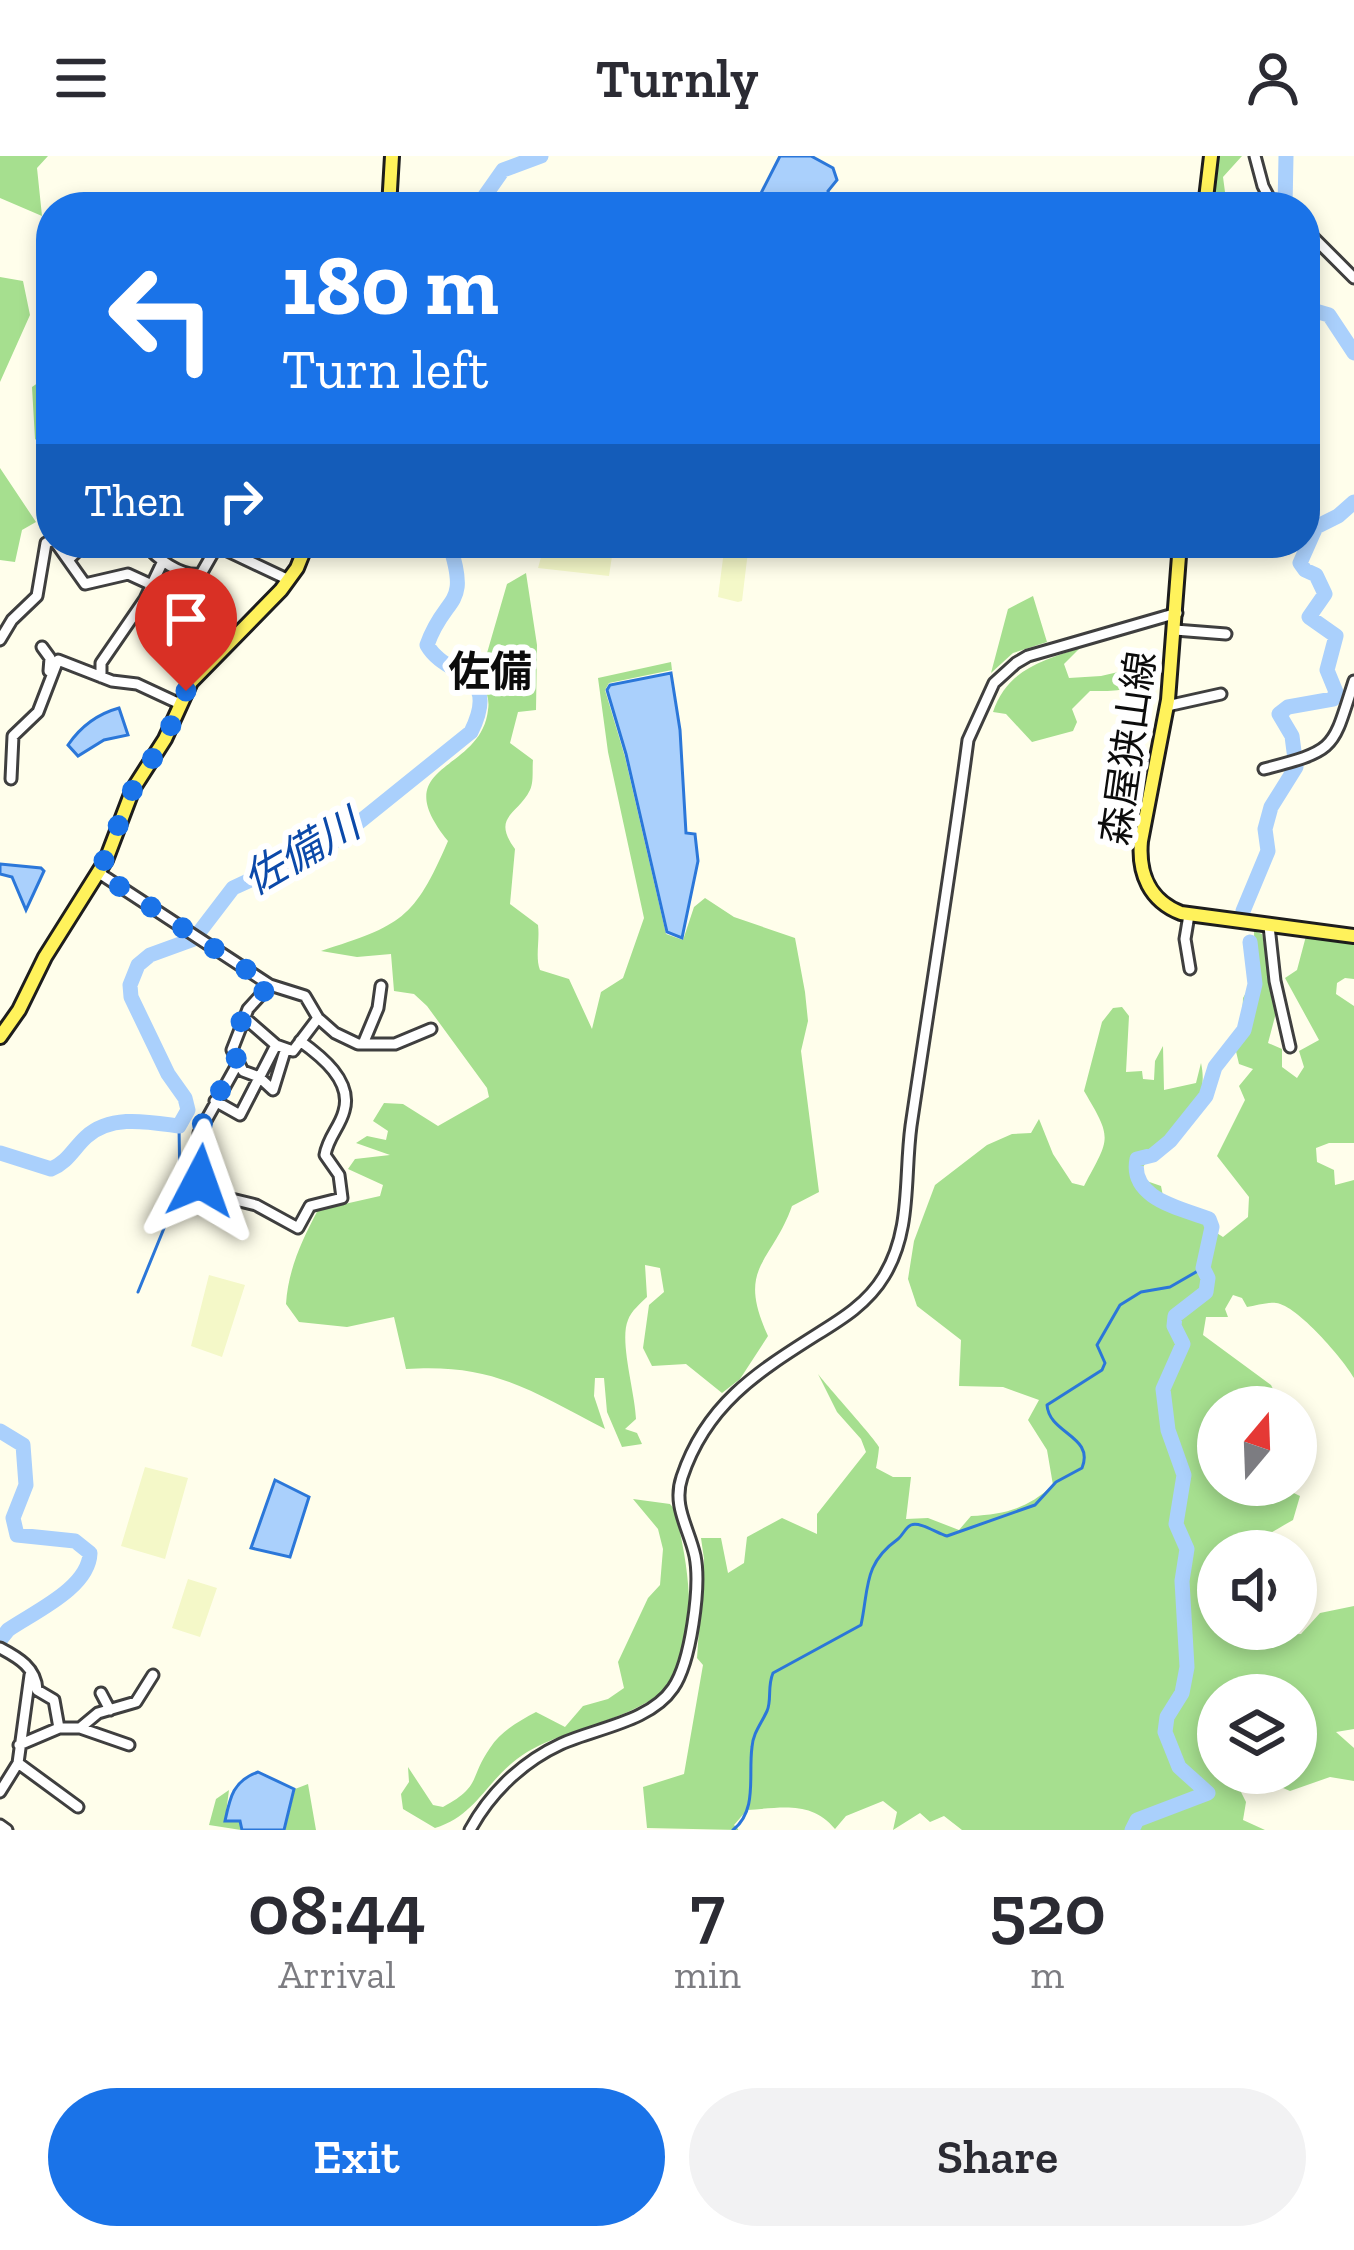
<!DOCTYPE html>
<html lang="en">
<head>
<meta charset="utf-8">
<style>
  body { margin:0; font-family:"Zilla Slab","Noto Sans JP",serif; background:#f2f2f3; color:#2b2b33; height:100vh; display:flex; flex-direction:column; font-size:45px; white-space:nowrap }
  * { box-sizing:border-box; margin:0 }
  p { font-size:39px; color:#7c7c81 }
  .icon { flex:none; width:66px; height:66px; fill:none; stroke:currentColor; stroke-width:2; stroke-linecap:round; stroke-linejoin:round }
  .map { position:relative; height:1674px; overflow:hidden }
  .side { display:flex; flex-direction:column; background:#fff; flex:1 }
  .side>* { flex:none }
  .hud { position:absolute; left:36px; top:36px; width:1284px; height:366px; border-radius:48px; box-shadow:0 6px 18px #0003; background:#1a73e8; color:#fff; overflow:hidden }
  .needle { width:78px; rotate:19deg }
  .tools { position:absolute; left:1197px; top:1230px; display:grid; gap:24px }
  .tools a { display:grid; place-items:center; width:120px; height:120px; border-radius:50%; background:#fff; box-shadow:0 6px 18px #0003; font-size:60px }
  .pin { position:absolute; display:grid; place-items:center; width:102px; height:102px; color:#fff; margin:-123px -51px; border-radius:50% 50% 50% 0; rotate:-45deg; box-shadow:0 0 12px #0007 }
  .pin .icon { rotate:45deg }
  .me { position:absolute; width:132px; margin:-66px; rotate:4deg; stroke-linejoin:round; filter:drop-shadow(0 0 9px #0008) }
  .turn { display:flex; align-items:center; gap:42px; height:252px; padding:0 48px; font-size:54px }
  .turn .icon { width:156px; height:156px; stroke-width:2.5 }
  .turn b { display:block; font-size:84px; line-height:102px }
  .then { display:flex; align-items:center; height:114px; padding:0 48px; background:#0003; gap:24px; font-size:45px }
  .eta { display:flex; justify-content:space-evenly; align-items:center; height:204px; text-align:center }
  .eta b { font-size:72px; font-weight:600; line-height:84px }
  .cta { display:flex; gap:24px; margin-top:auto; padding:24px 48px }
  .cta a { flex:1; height:138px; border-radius:72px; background:#1a73e8; color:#fff; font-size:48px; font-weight:600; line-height:138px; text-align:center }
  .cta a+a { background:#f2f2f3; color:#2b2b33 }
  header { display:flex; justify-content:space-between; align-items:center; height:156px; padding:0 48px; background:#fff; font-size:54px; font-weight:600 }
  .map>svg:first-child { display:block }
  .farmland { fill:#f4f8c8 }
  .forest { fill:#a6df8f; fill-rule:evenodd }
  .water { fill:#aad0fc; stroke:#2b77d9; stroke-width:3 }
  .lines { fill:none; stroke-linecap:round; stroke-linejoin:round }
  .stream { stroke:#2b77d9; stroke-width:3 }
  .river { stroke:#aad0fc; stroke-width:15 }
  .minor-casing { stroke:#3f3f3f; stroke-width:15 }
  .major-casing { stroke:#1d1d1d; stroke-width:18 }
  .minor { stroke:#fff; stroke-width:9 }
  .major { stroke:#fff25b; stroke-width:12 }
  .route { stroke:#1a73e8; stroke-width:21; stroke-dasharray:0 37.8 }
  .labels { text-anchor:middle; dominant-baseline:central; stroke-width:12; stroke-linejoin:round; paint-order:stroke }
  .street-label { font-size:39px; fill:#0c0c0c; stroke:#fff }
  .neighbourhood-label { font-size:42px; font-weight:bold; fill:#0c0c0c; stroke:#fff }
  .water-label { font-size:42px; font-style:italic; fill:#0b49a9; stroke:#fff }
</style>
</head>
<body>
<header><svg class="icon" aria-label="menu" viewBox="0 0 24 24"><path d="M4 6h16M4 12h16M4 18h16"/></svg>Turnly<svg class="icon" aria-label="person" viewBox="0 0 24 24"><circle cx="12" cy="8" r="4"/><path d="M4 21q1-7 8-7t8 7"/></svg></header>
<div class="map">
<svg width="1354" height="1674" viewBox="0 0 1354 1674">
  <rect width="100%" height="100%" fill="#fffeeb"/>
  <!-- farmland -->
  <path class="farmland" d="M545 387H614L609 420 538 412Z
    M725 387H749L742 445 738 446 718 441Z
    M209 1119 245 1129 222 1201 191 1190Z
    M145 1311 188 1322 165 1403 121 1390Z
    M188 1423 217 1432 200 1481 172 1472Z"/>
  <!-- forest -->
  <path class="forest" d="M0 0H48L37 12 42 60 0 42Z
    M1215 0H1242L1223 21 1227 51 1211 49Z
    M0 121 23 125 30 159 0 226Z
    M45 222 51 225V296L35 283 32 231Z
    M0 312 36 366 22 374 15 406 0 404Z
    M526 417 537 489 536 554 518 556 510 587 533 604C532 613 534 626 530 634 518 659 491 660 515 693L510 748 538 769C540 784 535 801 540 814L569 823 592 873 601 836 623 822 644 762 608 596 598 522 671 506 672 514 609 527 605 534 625 601 666 778 683 784 694 751 705 742 734 761 795 782 805 836 808 865 801 895 819 1036 792 1050C771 1109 736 1110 768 1180L740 1223 722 1237 686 1208 652 1210 643 1192 649 1149 664 1136 660 1112 645 1109 647 1141C641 1147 631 1155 628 1164 619 1185 635 1236 636 1263L625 1273 637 1277 642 1288 622 1291 607 1256 604 1222H595L594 1240 605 1273C531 1235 494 1207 406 1213L394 1161 347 1171 299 1166 286 1148C288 1114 302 1084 318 1054L380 1040 383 1029 348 1013 355 1003 390 999 356 987 367 980 386 984 388 975 373 965 384 947 403 948 438 970 489 941 487 932 427 850 414 838 394 835 391 798 357 801 321 795C401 769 414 764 448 685 384 606 481 618 488 554 491 535 479 527 474 510L485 504 507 428Z
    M1033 440 1047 486 1013 497 991 517 1008 453Z
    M1080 492 1064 508 1069 522 1101 520 1144 510 1147 519C1134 537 1110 535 1090 535L1072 553 1077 566 1073 575 1032 586 1006 558 993 556C1007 514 1041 505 1080 492Z
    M1254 775 1262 778 1277 853 1268 887 1282 893V911L1297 922 1304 911 1299 895 1319 884 1285 822 1297 814 1306 780 1354 786V823L1345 822 1337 827 1336 838 1354 850V987H1329L1316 992 1317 1006 1334 1014 1335 1029 1354 1024V1222C1344 1204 1297 1149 1276 1147 1268 1146 1255 1150 1247 1151L1242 1142 1233 1139 1225 1153 1228 1161H1206L1203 1179 1271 1229 1282 1251H1270L1261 1245 1258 1251H1218V1329H1277L1300 1340 1293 1364C1269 1377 1246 1395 1218 1395V1473C1248 1473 1271 1480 1301 1478L1320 1457 1354 1450V1573L1336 1576 1354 1592V1625L1330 1621 1290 1635 1251 1618 1237 1628 1246 1646 1243 1664 1265 1674H962L944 1660 930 1666 920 1657 893 1674 897 1656 883 1645 846 1660 835 1673C811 1644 781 1652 747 1654L734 1669 739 1674 647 1672 643 1631 684 1618 703 1509 697 1502 704 1403 701 1382H721L728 1417 744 1407 747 1381 782 1362 817 1378V1358L866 1296 861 1283 837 1256 818 1218C827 1230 877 1285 879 1291 879 1294 877 1308 876 1312L893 1321H911L906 1363 928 1362 959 1374 971 1360C1005 1358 1027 1353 1053 1329L1047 1294 1028 1264 1039 1244 1003 1231 959 1230 961 1184 917 1150 908 1123 914 1085 935 1029 987 989 1012 978 1031 977 1039 963 1053 998 1072 1027 1084 1030C1110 981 1113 984 1084 935L1102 866 1113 852 1122 851 1129 860 1126 916 1142 915 1143 923 1154 924 1155 905 1163 890 1164 934 1196 927 1201 907C1208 938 1193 965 1170 986 1155 1000 1145 1002 1138 1022L1161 1030 1165 1050 1199 1052 1209 1072 1223 1081 1248 1061 1249 1041 1217 1000 1245 944 1239 930 1253 913 1239 908 1234 887 1242 866 1243 842 1255 821ZM1218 1539H1296V1617H1218Z
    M633 1343 670 1348 675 1354C687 1405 699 1466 676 1517 665 1541 634 1554 610 1563 580 1575 543 1583 517 1603 486 1626 475 1660 435 1672L403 1653 401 1638 409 1626 408 1611 433 1649 443 1651C482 1630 469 1622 490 1592 501 1575 519 1565 536 1556L565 1571 583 1550 608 1543 624 1532 618 1506 648 1442 660 1429 663 1393 658 1373Z
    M308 1628 316 1674H285L295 1633Z
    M229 1634 225 1665 240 1666 241 1674 209 1669 216 1643Z"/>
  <!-- water -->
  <path class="water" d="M780 0H811L833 12 837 24 828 35 833 51H754Z
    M671 517 680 574 686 677 695 678 698 705 682 782 667 776 626 598 607 534 610 529Z
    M119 552 128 579 104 584 78 600 68 589C81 570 97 558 119 552Z
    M0 708 41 712 44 715 26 754 12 721 0 718Z
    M275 1324 309 1341 290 1401 251 1392Z
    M258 1616 294 1633 284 1674H242L240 1665H225C230 1641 233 1625 258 1616Z"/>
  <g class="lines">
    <!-- stream -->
    <path class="stream" d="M138 1136 180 1033 179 970
      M733 1674C758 1654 748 1620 752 1591 753 1577 761 1568 767 1555 772 1544 767 1531 773 1517L861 1469C869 1432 863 1408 898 1383 903 1379 905 1372 911 1369 920 1365 938 1378 947 1380L1035 1349 1056 1326 1082 1312C1095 1280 1049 1278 1047 1249L1102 1214 1105 1207 1097 1189 1120 1149 1141 1136 1170 1131 1203 1112"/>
    <!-- river -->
    <path class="river" d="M477 51 503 14 541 0
      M1285 51 1286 0
      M1305 152 1329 159 1354 197
      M1243 755 1268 695 1265 673 1271 651 1296 611 1292 580 1279 558 1288 551 1333 543 1336 536 1327 514 1336 480 1309 461 1325 438 1316 419 1305 414 1300 407 1316 371 1338 360 1354 346
      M0 997 51 1013C68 1006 73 993 86 981 111 958 149 966 179 970L188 954 185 942 168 918 131 841 130 829 138 809 150 799 194 783 233 732 337 684 471 576C502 513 446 523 427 489 445 437 471 454 449 387
      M0 1275 23 1289 26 1329 13 1362 17 1379 75 1385 90 1397C89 1432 34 1456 8 1474L0 1484
      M1132 1674 1137 1664 1208 1637 1179 1611 1165 1576 1167 1561 1182 1537 1187 1511 1182 1425 1187 1393 1176 1368 1184 1319 1168 1274 1163 1233 1183 1188 1174 1170 1175 1160 1206 1136 1208 1122 1203 1112 1212 1071 1209 1063C1181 1052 1129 1043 1137 1003L1153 999 1170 985 1206 940 1215 911 1244 874 1255 828 1250 786"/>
    <!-- minor casing -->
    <g class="minor-casing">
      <path id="minor" d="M1255 0 1263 30 1274 51
        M1305 73 1354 122
        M56 387 85 428 128 418 152 429
        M144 387C157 403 181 421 201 418L217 390 289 424
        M195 387 212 397
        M69 403 86 387
        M1175 474 1226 478
        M0 484 12 464 37 440 46 387 51 385
        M42 491 50 502 49 515
        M101 521V507L145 443 163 405
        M1167 550 1221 538
        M1264 613C1337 594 1332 594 1354 525
        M11 623 13 580 38 556 58 504 112 525 137 528 180 548
        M99 717 270 829 305 840 318 862 335 877 358 888H395L431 873
        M1189 759 1185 783 1190 813
        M1269 770 1275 825 1290 891
        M270 829 248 853 232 894 243 915 259 921 273 934 285 895
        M244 861 276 889
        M363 888 378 852 381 830
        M238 907 199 977 195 1015 211 1038 256 1049 298 1072 310 1050 342 1042 339 1019 325 999C328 981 340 971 344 955 353 925 321 900 300 885
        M215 945 240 959 276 889 293 895 318 862
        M0 1492C19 1502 36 1512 37 1534L54 1544 59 1572
        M101 1537 110 1554
        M80 1572 98 1557 136 1546 153 1519
        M19 1589 59 1572H80L129 1589
        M18 1607 78 1651
        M0 1636 18 1607 30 1519
        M0 1669 7 1674
        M470 1674C490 1637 522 1606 561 1588 596 1572 650 1566 673 1532 691 1506 701 1430 695 1400 689 1372 672 1350 682 1321 706 1249 756 1217 816 1179 842 1163 868 1147 884 1120 912 1074 904 1022 911 970 930 841 951 713 968 584L994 527 1016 507 1028 500 1177 457"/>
    </g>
    <!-- major casing -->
    <g class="major-casing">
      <path id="major" d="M389 51 392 0
        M1205 51 1211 0
        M1180 387 1168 544 1141 685C1138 718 1150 745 1181 757L1354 780
        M0 881 19 854 45 801 106 704 133 633 165 583 191 526 281 434 297 412 307 387"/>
    </g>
    <!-- minor -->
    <use href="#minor" class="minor"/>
    <!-- major -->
    <use href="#major" class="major"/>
  </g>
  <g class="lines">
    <!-- route -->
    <path class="route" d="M186 535 165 583 133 633 99 717 270 829C250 850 225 877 238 907 219 939 180 986 200 1025"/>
  </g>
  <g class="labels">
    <!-- street labels -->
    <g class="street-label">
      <text transform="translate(1128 592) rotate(-82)">森屋狭山線</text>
    </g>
    <!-- neighbourhood labels -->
    <g class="neighbourhood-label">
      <text x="490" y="515">佐備</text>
    </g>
    <!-- water labels -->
    <g class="water-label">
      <text transform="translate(301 696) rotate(-30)">佐備川</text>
    </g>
  </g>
</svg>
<div class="tools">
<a><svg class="needle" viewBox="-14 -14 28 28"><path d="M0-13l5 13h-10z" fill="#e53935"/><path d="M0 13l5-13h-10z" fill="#7c7c81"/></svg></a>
<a><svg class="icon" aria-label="sound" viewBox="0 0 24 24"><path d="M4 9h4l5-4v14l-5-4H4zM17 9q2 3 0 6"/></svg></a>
<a><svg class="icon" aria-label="layers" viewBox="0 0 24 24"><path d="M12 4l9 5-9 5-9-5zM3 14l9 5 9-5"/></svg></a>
</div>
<div class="pin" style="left:186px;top:535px;background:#d93025"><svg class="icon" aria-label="arrive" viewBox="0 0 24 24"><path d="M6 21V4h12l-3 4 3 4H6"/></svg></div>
<svg class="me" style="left:200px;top:1025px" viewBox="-20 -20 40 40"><path d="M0-17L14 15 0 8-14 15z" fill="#1a73e8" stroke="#fff" stroke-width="4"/></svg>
<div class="hud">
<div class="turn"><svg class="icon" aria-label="left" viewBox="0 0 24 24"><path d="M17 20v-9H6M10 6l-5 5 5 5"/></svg><div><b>180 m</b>Turn left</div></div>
<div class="then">Then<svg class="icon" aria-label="right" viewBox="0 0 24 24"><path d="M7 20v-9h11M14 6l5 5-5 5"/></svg></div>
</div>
</div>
<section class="side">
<div class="eta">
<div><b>08:44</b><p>Arrival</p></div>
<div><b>7</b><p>min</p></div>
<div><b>520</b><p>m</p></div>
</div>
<div class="cta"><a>Exit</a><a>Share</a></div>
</section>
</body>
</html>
